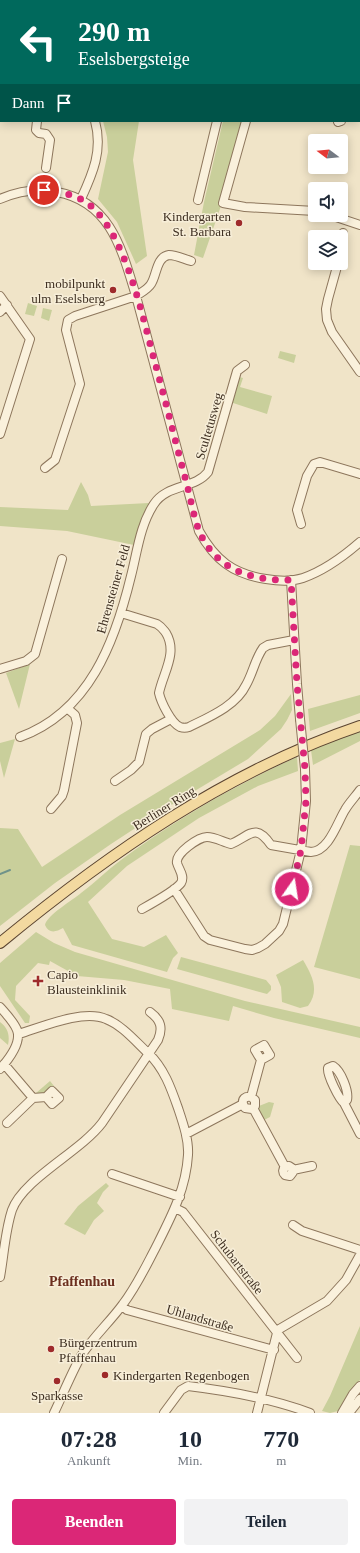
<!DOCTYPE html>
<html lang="de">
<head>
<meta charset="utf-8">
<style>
  body { margin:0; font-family:"Times New Roman",serif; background:#f2f2f3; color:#1f2937; height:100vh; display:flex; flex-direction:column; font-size:15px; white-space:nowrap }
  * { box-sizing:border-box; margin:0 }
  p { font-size:13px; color:#747a83 }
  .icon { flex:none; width:22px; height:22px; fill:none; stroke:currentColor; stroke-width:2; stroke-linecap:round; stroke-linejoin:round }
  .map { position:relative; height:1413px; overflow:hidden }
  .drawer { display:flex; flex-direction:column; background:#fff; flex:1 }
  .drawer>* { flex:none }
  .banner { position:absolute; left:0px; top:0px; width:360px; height:122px; box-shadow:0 2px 10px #0003; background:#00695c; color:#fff; overflow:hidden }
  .needle { width:26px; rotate:286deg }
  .buttons { position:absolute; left:308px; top:134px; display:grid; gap:8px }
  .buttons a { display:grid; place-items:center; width:40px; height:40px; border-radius:4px; background:#fff; box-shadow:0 2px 10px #0003; font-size:20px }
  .pin { position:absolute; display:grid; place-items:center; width:34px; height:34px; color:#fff; margin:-17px; border:2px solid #fff; border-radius:50%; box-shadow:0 1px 4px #0007 }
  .me { position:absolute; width:44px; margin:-22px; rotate:13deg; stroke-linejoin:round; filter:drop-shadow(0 0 3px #0008) }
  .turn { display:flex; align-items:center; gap:14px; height:84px; padding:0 12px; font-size:18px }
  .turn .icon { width:52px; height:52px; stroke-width:2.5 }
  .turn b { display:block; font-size:28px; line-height:34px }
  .then { display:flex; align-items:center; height:38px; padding:0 12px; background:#0003; gap:8px; font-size:15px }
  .eta { display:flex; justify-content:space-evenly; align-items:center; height:68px; text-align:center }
  .eta b { font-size:24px; font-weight:800; line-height:28px }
  .action { display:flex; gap:8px; margin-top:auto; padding:8px 12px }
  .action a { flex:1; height:46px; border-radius:4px; background:#db2777; color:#fff; font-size:16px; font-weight:800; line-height:46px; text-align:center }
  .action a+a { background:#f2f2f3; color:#1f2937 }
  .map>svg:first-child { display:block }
  .green { fill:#c9cf9b }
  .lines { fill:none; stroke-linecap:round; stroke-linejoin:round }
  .stream { stroke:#6f938a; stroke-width:2 }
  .minor-casing { stroke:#8d765c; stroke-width:10 }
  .major-casing { stroke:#5b4430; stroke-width:12 }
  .minor { stroke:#faf1dc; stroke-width:8 }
  .major { stroke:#f3d9a0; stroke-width:10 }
  .minor-bridge-casing { stroke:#8d765c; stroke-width:10; stroke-linecap:butt }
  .minor-bridge { stroke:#faf1dc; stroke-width:8 }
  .route { stroke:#db2777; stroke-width:7; stroke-dasharray:0 12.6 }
  .poi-dot { fill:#9e2a2b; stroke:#f7eed8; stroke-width:1.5 }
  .labels { text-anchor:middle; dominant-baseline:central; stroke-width:3; stroke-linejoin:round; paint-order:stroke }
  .poi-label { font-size:13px; fill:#3d2e20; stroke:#f7eed8; text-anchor:start }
  .street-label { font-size:13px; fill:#3d2e20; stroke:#f7eed8 }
  .neighbourhood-label { font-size:14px; font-weight:bold; fill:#6b2e1e; stroke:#f7eed8 }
</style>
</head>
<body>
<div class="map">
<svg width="360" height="1413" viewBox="0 0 360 1413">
  <rect width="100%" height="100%" fill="#f0e4c8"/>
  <!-- green -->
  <path class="green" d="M103 121H139L133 160 147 256 136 264 117 222 98 199 108 152 107 137Z
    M223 121H245L222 203 203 258 194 255 204 202Z
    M28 303 37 306 34 316 25 314Z
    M43 308 52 310 49 321 41 318Z
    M280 351 296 355 294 363 278 358Z
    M239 377 243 378 240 387 272 396 267 414 230 402Z
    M81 482 88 495 91 506 149 503 140 524 134 545 67 531 0 526V507L68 510Z
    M30 664 19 709 6 673Z
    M291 694 292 710 287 720 281 729 248 759 163 810 111 844 55 883 0 926V828L18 829 42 867 120 815 260 730 275 716Z
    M360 695V713L310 731 308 709Z
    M360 731V741L313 765 311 750Z
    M15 739 4 778 0 761V743Z
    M297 757 298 771 258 786 199 818 127 866 88 902 112 939 144 947 166 935 178 953 173 958 167 972 72 945 63 928C56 932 49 934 45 925 47 915 73 900 81 893 95 883 107 870 121 860 176 819 235 785 297 757Z
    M350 845 360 846V979L314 967Z
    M36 932 54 943 75 952 245 1001 360 1027V1038L274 1018 233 1006 229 1021 172 1009 170 989 124 980 77 976 50 961 49 965 38 963 16 986 15 1000 30 1016 29 1023H25L0 986V963Z
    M181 957 266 980 271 986V990L267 994 177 969Z
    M303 960C312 975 320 990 308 1006L300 1008 282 1002 281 987 276 975Z
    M0 1022C8 1028 10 1035 8 1045L0 1038Z
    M50 1081 54 1086 43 1095 36 1093Z
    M269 1102 274 1103 270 1117 262 1121 257 1112 259 1106Z
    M106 1183 109 1186 103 1192 97 1203 104 1211 94 1220 85 1235 64 1224 78 1206Z
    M360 1326V1380L350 1391 338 1411 330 1413 322 1411 330 1396Z"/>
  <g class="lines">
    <!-- stream -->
    <path class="stream" d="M0 874 10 870"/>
    <!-- minor casing -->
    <g class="minor-casing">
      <path id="minor" d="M75 1V0
        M248 1V0
        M359 116H360
        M37 121 36 130 39 133 46 134 50 140 46 168
        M246 121 223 203 245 207 315 211
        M338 122 341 121
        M0 199C19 191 37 188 57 192 111 202 122 250 136 296L199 531C215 560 233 574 266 579 278 581 291 582 303 578 323 571 344 556 360 542
        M81 199C93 173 103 150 95 121
        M198 200 217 121
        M330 215 360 225
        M341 254 343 233
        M338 263 328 299 326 309 327 320 332 332 360 372
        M0 296 30 339 0 434
        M0 312 7 305
        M45 468 55 460 80 384 66 330 68 320 75 316 136 296C142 292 148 289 151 284 157 275 156 257 169 255 176 255 184 259 191 261
        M301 524 297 510 307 476 314 464 320 462 360 474
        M291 580 297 684 300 719
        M121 613 157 624C162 627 163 629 166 633 178 653 163 673 159 693 161 702 171 723 180 727 183 728 186 728 189 727 209 717 236 706 246 685 253 673 255 659 263 648L268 645 294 640
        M0 669 26 661 35 654 62 559
        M20 737C89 712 115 642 131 576 137 553 140 525 154 504 167 484 195 489 208 472L237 371 245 365
        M115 781 131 770 139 762 146 734 152 729 171 719
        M51 809 62 796 64 790 77 723 75 715 67 708
        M174 889 204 936 210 940 245 949 252 950 258 948 265 944 279 931 283 924 301 850 306 801 305 769
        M142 909C151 904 176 890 181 883 185 876 179 870 177 863 175 853 199 837 207 837 215 837 223 842 231 844 250 836 255 822 271 845L311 852C329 851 337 823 345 810 349 803 355 797 360 790
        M0 1007C6 1014 14 1022 17 1030 22 1043 8 1060 0 1069
        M19 1034C42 1027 83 1009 106 1019 122 1025 136 1042 148 1053 164 1068 171 1088 178 1108 183 1123 189 1140 188 1155 186 1190 170 1219 155 1249 145 1268 136 1287 123 1304 110 1322 93 1337 81 1356 71 1374 63 1394 54 1413
        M4 1064 33 1098 46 1097 52 1091 59 1098 52 1104 46 1097
        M333 1066C341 1071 349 1091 347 1100L344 1103C339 1099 327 1075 328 1068Z
        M251 1097 261 1060 270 1055 264 1045 255 1050 261 1060
        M344 1103 360 1134
        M253 1108 285 1167C283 1169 282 1172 285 1175L290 1176 293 1172 292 1168 289 1166 285 1167
        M7 1123 33 1098
        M186 1134 243 1104C242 1099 245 1096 251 1097L255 1100V1106L252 1109 245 1108 243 1104
        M293 1170 312 1166
        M112 1174 180 1197
        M175 1208 183 1212 297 1358
        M293 1225 302 1231 360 1250
        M0 1277C4 1255 5 1231 12 1210 23 1179 80 1152 102 1123L158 1040C163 1028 161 1020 150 1012
        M122 1306 127 1310 274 1350
        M276 1331 327 1301 346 1280 360 1255
        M164 1413 181 1390 188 1386C229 1391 271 1398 310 1413
        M257 1413 277 1333
        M342 1413 353 1394 360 1386
        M349 1413 360 1399"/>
    </g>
    <!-- major casing -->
    <g class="major-casing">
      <path id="major" d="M0 943C108 854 227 771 360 726"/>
    </g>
    <!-- minor -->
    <use href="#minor" class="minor"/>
    <!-- major -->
    <use href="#major" class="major"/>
    <!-- minor-bridge casing -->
    <g class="minor-bridge-casing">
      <path id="minor-bridge" d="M300 719 305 769"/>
    </g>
    <!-- minor-bridge -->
    <use href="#minor-bridge" class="minor-bridge"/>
  </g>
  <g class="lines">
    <!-- route -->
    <path class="route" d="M44 190C61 192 79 195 92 207 126 238 142 314 154 359 165 399 175 440 186 481 192 502 194 526 206 544 225 573 258 581 291 580L297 684 305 769 306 801 301 850 292 889"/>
  </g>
  <!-- markers -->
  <g class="poi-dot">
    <circle cx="239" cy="223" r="4"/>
    <circle cx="113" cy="290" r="4"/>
    <path d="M36 975h4v4h4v4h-4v4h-4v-4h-4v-4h4z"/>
    <circle cx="51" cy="1349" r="4"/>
    <circle cx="105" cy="1375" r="4"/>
    <circle cx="57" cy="1381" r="4"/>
  </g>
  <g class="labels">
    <!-- poi labels -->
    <g class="poi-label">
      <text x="231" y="216" text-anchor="end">Kindergarten<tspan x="231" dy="15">St. Barbara</tspan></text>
      <text x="105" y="283" text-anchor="end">mobilpunkt<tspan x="105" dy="15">ulm Eselsberg</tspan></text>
      <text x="47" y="974">Capio<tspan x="47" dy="15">Blausteinklinik</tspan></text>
      <text x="59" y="1342">Bürgerzentrum<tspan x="59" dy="15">Pfaffenhau</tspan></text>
      <text x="113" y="1375">Kindergarten Regenbogen</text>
      <text x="57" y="1395" text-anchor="middle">Sparkasse</text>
    </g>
    <!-- street labels -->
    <g class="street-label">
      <text transform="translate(209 426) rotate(-74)">Scultetusweg</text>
      <text transform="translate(113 589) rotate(-74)">Ehrensteiner Feld</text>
      <text transform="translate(164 808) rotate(-32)">Berliner Ring</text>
      <text transform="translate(237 1262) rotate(52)">Schubartstraße</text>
      <text transform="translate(200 1318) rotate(16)">Uhlandstraße</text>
    </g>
    <!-- neighbourhood labels -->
    <g class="neighbourhood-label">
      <text x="82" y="1281">Pfaffenhau</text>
    </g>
  </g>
</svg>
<div class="buttons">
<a><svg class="needle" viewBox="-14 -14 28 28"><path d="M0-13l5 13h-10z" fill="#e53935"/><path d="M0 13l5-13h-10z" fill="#747a83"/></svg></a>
<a><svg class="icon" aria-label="sound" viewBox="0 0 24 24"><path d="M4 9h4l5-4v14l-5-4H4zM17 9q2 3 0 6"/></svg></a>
<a><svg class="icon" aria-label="layers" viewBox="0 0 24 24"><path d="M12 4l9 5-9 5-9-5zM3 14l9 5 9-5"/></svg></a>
</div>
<div class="pin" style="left:44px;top:190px;background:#d93025"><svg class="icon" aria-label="arrive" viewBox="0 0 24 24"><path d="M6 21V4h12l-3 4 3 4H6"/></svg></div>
<svg class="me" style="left:292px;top:889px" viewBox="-20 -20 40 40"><circle r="17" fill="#db2777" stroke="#fff" stroke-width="3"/><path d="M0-11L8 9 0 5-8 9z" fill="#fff"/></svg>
<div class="banner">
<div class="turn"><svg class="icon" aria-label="left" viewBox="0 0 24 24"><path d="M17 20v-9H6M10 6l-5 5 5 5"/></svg><div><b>290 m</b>Eselsbergsteige</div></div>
<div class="then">Dann<svg class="icon" aria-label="arrive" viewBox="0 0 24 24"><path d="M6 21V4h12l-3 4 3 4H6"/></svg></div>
</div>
</div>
<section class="drawer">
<div class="eta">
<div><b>07:28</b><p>Ankunft</p></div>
<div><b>10</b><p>Min.</p></div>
<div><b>770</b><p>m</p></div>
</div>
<div class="action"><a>Beenden</a><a>Teilen</a></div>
</section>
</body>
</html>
